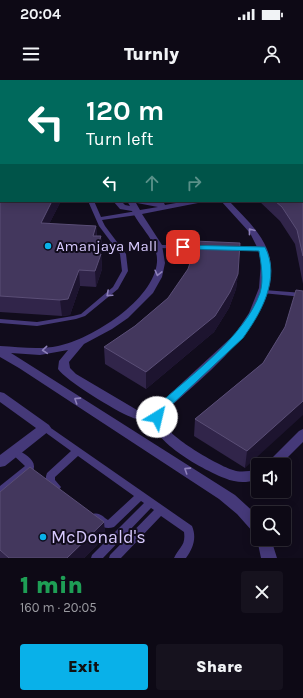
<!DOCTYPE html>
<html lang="en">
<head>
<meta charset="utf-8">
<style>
  body { margin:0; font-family:Karla,sans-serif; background:#16121e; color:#f1f3f6; height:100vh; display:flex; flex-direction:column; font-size:15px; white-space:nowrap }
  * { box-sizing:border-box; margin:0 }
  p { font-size:13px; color:#9a9aa0 }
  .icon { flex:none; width:22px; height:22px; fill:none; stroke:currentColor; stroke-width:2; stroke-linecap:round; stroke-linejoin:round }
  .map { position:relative; height:478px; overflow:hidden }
  .details { display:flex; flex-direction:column; background:#0d0915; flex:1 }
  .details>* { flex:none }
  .hud { position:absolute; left:0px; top:0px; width:303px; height:122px; box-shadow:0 2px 10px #0003,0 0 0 1px #2d2a34; background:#00695c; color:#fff; overflow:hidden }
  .tools { position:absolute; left:251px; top:378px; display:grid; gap:8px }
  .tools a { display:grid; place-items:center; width:40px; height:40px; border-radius:4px; background:#0d0915; box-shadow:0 2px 10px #0003,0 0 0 1px #2d2a34; font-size:20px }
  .pin { position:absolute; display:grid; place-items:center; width:34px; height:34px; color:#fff; margin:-17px; border-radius:8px; box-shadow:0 2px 6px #0006 }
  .me { position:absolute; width:44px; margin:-22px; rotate:36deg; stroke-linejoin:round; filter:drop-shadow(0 0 3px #0008) }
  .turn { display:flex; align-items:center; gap:14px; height:84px; padding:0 20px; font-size:18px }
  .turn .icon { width:52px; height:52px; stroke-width:2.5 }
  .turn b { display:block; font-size:28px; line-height:34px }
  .lanes { display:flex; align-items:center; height:38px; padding:0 20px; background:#0003; justify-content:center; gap:20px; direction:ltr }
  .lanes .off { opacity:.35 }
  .round { display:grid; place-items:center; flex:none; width:42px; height:42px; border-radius:4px; background:#16121e }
  .summary { display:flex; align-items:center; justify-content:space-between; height:68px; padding:0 20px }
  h1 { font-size:24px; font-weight:800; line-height:30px; color:#1e9e55 }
  .button { display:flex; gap:8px; margin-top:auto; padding:8px 20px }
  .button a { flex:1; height:46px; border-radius:4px; background:#09b1e9; color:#111; font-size:16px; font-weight:800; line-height:46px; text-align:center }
  .button a+a { background:#16121e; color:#f1f3f6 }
  .status { display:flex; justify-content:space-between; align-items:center; height:28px; padding:0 20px; background:#0d0915; direction:ltr }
  .status svg { height:11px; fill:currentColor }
  header { display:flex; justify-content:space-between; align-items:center; height:52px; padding:0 20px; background:#0d0915; font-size:18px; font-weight:800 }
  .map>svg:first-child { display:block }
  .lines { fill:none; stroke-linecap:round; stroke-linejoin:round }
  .service { fill:#453979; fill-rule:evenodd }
  .minor { fill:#453979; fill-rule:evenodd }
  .wall { fill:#31254a }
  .shaded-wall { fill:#1d142f }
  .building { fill:#43375d; stroke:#5a4e76 }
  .oneway { stroke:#8e81bb }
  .route { fill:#09b1e9; stroke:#067397 }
  .poi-dot { fill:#09b1e9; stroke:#110c1c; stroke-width:1.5 }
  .labels { text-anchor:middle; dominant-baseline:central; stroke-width:4; stroke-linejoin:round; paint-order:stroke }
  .poi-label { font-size:15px; fill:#d7c9fd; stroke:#110c1c; text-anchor:start }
  .near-poi-label { font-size:18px; fill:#d7c9fd; stroke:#110c1c; text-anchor:start }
</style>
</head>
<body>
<div class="status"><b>20:04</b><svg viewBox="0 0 49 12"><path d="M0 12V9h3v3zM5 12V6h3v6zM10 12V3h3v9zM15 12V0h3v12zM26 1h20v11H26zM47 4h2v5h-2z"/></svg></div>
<header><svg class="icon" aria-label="menu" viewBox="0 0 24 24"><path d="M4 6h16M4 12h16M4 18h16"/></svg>Turnly<svg class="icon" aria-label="person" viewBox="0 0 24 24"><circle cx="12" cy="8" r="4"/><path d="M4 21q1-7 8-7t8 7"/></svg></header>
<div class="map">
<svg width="303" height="478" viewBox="0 0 303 478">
  <rect width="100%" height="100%" fill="#110c1c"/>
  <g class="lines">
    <!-- service -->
    <path class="service" d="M139 0H143V1H139Z
      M0 16H1V19H0Z
      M88 121H94L101 137 137 131 140 133 137 135 102 140 105 146 126 174 128 191 118 209 85 236 76 239 37 246 0 243V239L37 242 73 236 81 234 113 207 122 191 120 174 99 146Z
      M159 165H202L205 167 202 169 157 168 156 167Z
      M230 166H262L265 168 262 170 228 169 227 168Z
      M264 210 303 213V217L262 213 261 212 262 211Z
      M45 345 48 346 192 446C197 458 193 468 186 478H174C179 467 186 466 184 452L161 436 121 478H109L110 475 154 430 151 428 103 478H91L92 475 144 423 141 421 114 447C104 450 96 445 92 437L93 434C100 432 103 437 108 440L134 416 78 376 55 397V400L61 407 59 410C49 413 43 402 47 393L71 371 42 350 41 348 42 346Z
      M14 368 17 369C24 374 38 380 33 391L3 414 0 415V406L25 386 11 373 10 371 11 369Z"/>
    <!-- minor -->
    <path class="minor" d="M303 12V16L302 17V13Z
      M0 22H1V26H0Z
      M1 35V39L0 40V36Z
      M0 56H1V60H0Z
      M302 64H303V68H302Z
      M0 68H1V72H0Z
      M302 79H303V83H302Z
      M113 121H121L125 125 130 126 127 121H151L164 123 165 125 187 121H202L198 123 142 134 162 165 165 183 162 197 153 213 128 238 112 249 84 264 69 282 70 288 76 294 137 330 145 331 158 325 235 254 249 233 259 208 261 182 258 169 250 153 221 121H229C243 136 259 150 267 169 291 231 205 294 166 331L164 343C167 356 219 386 233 390 241 393 250 391 258 389V399C250 402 242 403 234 401 213 396 150 362 152 338 145 341 137 340 131 337 117 332 65 300 58 289L59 281 68 270 40 275 11 273 235 415 258 436V454L253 452 237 434 219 419 19 288 0 277V266C19 267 39 270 58 266 92 259 154 220 157 182 158 161 140 148 132 131L120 129ZM136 123H137L158 127 140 130Z
      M0 312 4 313 49 345 51 348 49 351 5 386 0 387V375L36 348 0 322Z
      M303 349V362L280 385H265L299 351Z
      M258 456V459H271L277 478H261L257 459Z"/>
  </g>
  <!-- wall -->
  <path class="wall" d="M0 0H130V1H1V13H0Z
    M0 79 61 121 49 144 96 146 97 156H101L102 171 100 174H101L102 189 96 207 80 206 70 235 62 236 0 232Z
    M303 108V204L295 164 280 141 259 121H302Z
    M238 194 236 209 229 228 214 252 146 309 105 284 104 267 135 246 168 218Z
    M285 247 245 388 194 356 195 339 263 283Z
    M0 412 104 442 105 457 84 478H0Z"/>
  <!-- shaded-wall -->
  <path class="shaded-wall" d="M125 0H130V1H125Z
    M303 49V59H302V50Z
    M52 121H61L42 158 41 143Z
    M96 146 97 161 93 156Z
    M101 156 102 171 96 189 95 174Z
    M101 174 102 189 96 207 95 191Z
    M79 190 80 206 70 235 62 236 60 220Z
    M238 194 236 209 229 228 214 252 146 309V292Z
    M303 321V335L245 388 247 371Z
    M104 442 105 457 84 478H67Z"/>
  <!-- building -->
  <path class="building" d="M0 0H125V1H1V3H0Z
    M302 35H303V49L302 50Z
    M0 79H1V121H52L41 143 96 146 93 156H101L95 174H101L95 191 79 190 68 219 60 220 0 216Z
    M302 107 303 108V176L297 150 282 127 275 121H302Z
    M194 161 240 163 238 194 230 212 215 236 146 292 104 267 135 246 168 218 188 189 193 174Z
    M296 210 303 211V321L247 371 195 339 263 283 285 247Z
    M30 387 104 442 67 478H9L0 470V412Z"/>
  <!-- one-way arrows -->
  <defs><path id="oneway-chevron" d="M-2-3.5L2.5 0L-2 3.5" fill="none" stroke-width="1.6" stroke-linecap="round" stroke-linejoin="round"/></defs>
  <g class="oneway">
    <use href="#oneway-chevron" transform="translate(251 151) rotate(-128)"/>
    <use href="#oneway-chevron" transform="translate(158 193) rotate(104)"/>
    <use href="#oneway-chevron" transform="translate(109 214) rotate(138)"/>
    <use href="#oneway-chevron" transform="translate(45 270) rotate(175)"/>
    <use href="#oneway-chevron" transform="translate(77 320) rotate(-147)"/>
    <use href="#oneway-chevron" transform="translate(187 390) rotate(-147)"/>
  </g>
  <!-- route -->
  <path class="route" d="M180 165 265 167C281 198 261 233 243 258L166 330 161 340 157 341 152 337 158 325C192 294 244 257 260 213 264 200 261 183 259 171L183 169H180Z"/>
  <!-- markers -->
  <g class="poi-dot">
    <circle cx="48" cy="166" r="4"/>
    <circle cx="43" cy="457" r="4"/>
  </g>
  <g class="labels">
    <!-- poi labels -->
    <g class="poi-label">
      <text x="56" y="166">Amanjaya Mall</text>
    </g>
    <!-- near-poi labels -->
    <g class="near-poi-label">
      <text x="51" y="457">McDonald's</text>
    </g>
  </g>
</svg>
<div class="tools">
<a><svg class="icon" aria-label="sound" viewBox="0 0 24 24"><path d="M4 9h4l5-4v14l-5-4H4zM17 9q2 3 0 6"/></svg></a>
<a><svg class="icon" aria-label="search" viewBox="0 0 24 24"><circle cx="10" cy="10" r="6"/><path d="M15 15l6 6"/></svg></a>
</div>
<div class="pin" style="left:183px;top:167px;background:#d93025"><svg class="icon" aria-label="arrive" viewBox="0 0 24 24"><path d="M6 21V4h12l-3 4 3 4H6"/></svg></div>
<svg class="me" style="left:157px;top:337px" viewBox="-20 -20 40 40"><circle r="19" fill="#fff"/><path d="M0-13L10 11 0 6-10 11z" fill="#09b1e9"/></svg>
<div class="hud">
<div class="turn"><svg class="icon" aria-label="left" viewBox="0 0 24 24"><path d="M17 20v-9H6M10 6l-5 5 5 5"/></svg><div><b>120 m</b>Turn left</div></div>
<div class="lanes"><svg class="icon" aria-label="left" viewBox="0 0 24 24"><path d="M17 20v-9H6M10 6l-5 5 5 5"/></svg><svg class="icon off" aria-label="ahead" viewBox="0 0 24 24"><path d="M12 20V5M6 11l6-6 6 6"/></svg><svg class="icon off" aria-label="right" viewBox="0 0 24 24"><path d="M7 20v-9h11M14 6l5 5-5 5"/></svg></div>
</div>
</div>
<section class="details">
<div class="summary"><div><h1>1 min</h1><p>160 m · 20:05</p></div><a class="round"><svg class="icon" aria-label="close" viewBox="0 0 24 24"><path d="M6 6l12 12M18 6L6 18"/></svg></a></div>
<div class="button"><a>Exit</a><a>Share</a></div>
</section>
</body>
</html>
